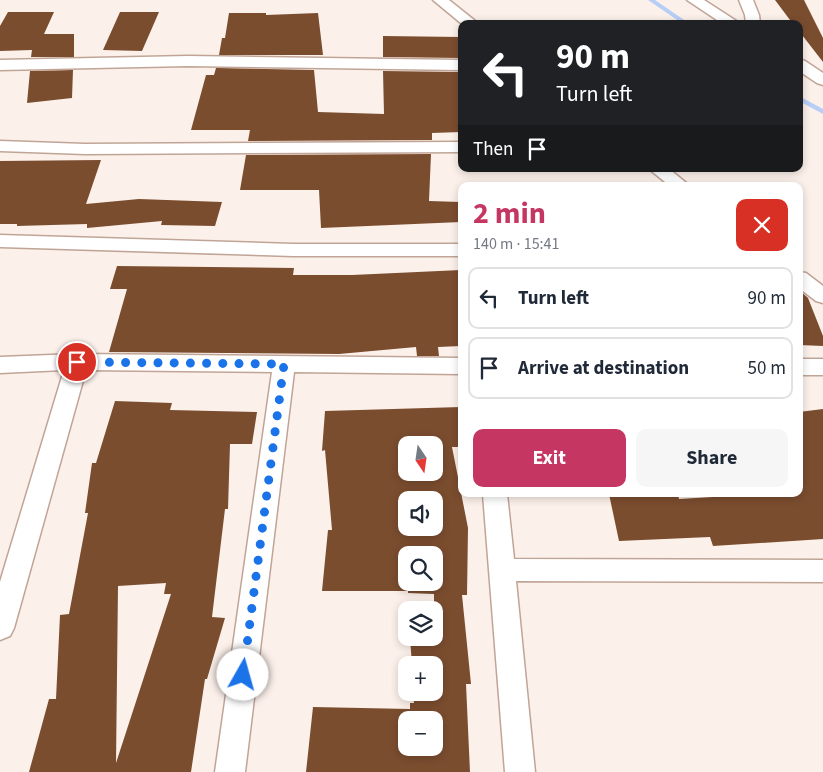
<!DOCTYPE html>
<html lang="en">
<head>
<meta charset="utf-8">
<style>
  body { margin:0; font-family:"Source Sans 3",sans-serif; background:#f6f6f7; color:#1f2937; height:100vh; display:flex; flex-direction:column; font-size:19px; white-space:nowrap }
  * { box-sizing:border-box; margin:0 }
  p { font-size:16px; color:#747a83 }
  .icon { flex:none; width:28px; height:28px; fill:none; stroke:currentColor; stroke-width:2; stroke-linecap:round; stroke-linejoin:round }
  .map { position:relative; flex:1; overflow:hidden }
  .panel { position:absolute; left:458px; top:182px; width:345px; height:315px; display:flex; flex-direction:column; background:#fff; border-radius:10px; box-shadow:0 2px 8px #0003 }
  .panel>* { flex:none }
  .guide { position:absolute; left:458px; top:20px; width:345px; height:152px; border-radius:10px; box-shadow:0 2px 8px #0003; background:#202124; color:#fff; overflow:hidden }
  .needle { width:32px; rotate:167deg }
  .buttons { position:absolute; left:398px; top:436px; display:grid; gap:10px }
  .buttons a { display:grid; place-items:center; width:45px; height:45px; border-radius:10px; background:#fff; box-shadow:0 2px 8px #0003; font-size:25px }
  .pin { position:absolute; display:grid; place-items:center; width:42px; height:42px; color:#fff; margin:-21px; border:2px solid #fff; border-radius:50%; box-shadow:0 1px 5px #0007 }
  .me { position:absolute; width:55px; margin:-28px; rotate:7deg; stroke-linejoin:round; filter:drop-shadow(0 0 4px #0008) }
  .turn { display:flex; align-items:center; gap:18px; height:105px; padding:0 15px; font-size:22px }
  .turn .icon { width:65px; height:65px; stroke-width:2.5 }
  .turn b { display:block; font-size:35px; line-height:42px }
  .then { display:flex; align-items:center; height:48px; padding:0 15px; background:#0003; gap:10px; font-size:19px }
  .round { display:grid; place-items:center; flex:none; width:52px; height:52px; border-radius:10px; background:#f6f6f7 }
  .head { display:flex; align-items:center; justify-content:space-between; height:85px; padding:0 15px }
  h1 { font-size:30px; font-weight:700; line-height:38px; color:#c53762 }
  .cta { display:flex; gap:10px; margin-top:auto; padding:10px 15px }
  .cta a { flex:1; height:58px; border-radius:10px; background:#c53762; color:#fff; font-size:20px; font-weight:700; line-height:58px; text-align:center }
  .cta a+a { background:#f6f6f7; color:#1f2937 }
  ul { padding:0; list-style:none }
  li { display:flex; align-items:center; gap:15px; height:62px; margin:0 10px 8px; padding:0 5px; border:2px solid #e0e1e3; border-radius:10px }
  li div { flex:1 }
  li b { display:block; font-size:19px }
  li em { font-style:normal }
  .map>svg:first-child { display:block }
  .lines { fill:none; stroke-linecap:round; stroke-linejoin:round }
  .stream { fill:#b8cef6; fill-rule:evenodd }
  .building { fill:#7b4d2f; fill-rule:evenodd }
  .minor-casing { stroke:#c0a597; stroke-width:3 }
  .minor { fill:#fff; fill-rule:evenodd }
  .route { stroke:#1a73e8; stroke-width:9; stroke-dasharray:0 16.2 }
</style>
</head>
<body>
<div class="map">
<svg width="823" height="772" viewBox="0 0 823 772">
  <rect width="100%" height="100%" fill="#fcf0ea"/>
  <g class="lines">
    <!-- stream -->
    <path class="stream" d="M648 0H655L690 24H683Z
      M799 96 823 109V114L799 101Z"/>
  </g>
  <!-- building -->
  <path class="building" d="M775 0H804L823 38V62L799 31V24H793Z
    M8 12H54L44 34H74V57H31L32 50 0 51V26Z
    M120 12H159L142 51 103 50Z
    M229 13H266V15L318 13 323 55H219L222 38H225Z
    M383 36 461 37V58L383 57Z
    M216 68 314 70 318 112 384 114 383 71 461 72V132L432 133V140L248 141 250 130H191L206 75H214Z
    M73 70 72 98 27 103 30 71Z
    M431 154 429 201 461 202V222L321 228 319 190H240L246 155Z
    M101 160 86 204 139 199 222 202 215 226 161 225 162 221 87 228V224L17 226V224H0V161Z
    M117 266 294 268 293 275H352L461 270V346L438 347 439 356H417L416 347 339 354 109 352 127 289H110Z
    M799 290 808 298 823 336V346L799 345Z
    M115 401 172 403 170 410 257 412 252 444H230L228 509H225L212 617 225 618 207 679H205L191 772H29L49 699H56L60 615 69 614 88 513H85L92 463H96ZM166 583 164 594H171L116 763 118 586Z
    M461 407V447H452L468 528 467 595H462L471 684H466L470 772H306L313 707 410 709V703H414L413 692H434V665H412L410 638H434V594L408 593V591H322L328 530H332L325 450 322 451 325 411ZM406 445H434V472H406ZM406 500H434V528H406ZM406 555H434V582H406ZM406 720H434V748H406Z
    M823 409V539L713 546 710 537 619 541 609 494H678L679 499 763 494H799V412Z"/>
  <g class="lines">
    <!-- minor casing -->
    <g class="minor-casing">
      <path id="minor" d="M433 0H449L479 24H462Z
        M687 0H704L741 24H723Z
        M739 0H753L759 15 760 24H746L745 15Z
        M188 56 461 60V70L188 66 0 70V60Z
        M799 59 805 61 823 73V85L817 83 799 71Z
        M0 141 85 144 461 142V152L85 154 0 151Z
        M649 169H669L690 186H670Z
        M0 235 293 244H461V256H293L0 247Z
        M799 272 806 273 823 286V303L816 301 799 288Z
        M77 354 461 358V374L294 372 245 772H215L272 372 86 370 14 628 10 636 0 640V582L64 370 0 373V357Z
        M799 359H823V375H799Z
        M483 494H507L514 559 823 560V582L516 581 535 772H505Z"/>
    </g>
    <!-- minor -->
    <use href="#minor" class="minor"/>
  </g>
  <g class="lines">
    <!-- route -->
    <path class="route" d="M77 362 284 364 243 675"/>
  </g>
</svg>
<div class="buttons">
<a><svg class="needle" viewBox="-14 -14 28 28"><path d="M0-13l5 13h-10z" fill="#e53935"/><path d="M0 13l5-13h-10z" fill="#747a83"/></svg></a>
<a><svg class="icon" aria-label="sound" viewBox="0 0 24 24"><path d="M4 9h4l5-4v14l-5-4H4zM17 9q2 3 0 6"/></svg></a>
<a><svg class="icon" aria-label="search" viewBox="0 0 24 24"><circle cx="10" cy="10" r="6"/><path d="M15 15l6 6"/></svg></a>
<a><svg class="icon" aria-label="layers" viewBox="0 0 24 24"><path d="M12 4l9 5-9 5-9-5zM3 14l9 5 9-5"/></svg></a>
<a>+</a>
<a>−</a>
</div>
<div class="pin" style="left:77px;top:362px;background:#d93025"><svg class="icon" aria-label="arrive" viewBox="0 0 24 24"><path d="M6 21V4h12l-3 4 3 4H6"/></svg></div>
<svg class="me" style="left:243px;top:675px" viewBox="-20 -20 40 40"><circle r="19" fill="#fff"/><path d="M0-13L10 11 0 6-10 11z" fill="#1a73e8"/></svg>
<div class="guide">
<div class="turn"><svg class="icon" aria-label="left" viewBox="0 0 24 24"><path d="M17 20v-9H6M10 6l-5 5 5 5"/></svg><div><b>90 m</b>Turn left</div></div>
<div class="then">Then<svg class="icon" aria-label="arrive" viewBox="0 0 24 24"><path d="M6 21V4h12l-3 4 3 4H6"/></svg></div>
</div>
<section class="panel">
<div class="head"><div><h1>2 min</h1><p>140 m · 15:41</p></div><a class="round" style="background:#d93025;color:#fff"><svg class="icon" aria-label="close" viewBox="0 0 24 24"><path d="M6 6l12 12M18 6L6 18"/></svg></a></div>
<ul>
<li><svg class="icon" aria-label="left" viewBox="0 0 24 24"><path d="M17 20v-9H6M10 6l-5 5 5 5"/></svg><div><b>Turn left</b></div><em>90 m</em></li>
<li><svg class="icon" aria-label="arrive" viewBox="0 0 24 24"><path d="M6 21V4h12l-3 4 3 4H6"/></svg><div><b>Arrive at destination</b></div><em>50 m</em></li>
</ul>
<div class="cta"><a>Exit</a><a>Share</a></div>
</section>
</div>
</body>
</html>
